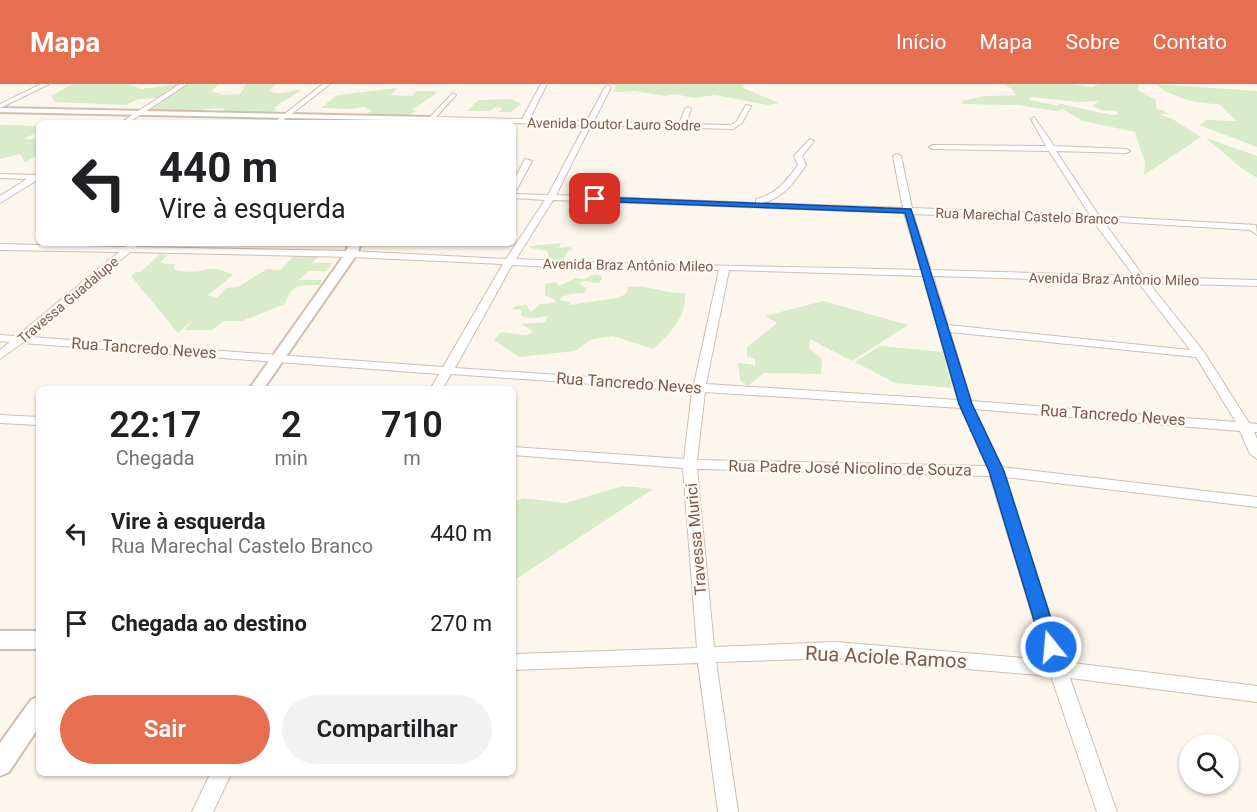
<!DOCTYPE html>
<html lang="pt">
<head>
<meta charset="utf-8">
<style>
  body { margin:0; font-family:Roboto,sans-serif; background:#f2f2f2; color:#202124; height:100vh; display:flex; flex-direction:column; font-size:22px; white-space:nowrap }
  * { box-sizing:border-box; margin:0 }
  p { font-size:20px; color:#757577 }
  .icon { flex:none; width:33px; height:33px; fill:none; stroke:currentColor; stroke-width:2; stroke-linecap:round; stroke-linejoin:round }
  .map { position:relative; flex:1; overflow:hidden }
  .panel { position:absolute; left:36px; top:302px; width:480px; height:390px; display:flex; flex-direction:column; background:#fff; border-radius:9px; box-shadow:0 2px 4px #0004 }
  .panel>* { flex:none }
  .top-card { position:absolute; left:36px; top:36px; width:480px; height:126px; border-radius:9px; box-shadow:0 2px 4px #0004; background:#fff; color:#202124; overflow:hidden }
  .buttons { position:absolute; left:1179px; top:650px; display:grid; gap:12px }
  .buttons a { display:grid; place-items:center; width:60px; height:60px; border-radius:50%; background:#fff; box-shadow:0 2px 4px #0004; font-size:30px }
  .pin { position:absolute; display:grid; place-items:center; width:51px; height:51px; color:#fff; margin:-26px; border-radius:12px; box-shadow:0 3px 9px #0006 }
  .me { position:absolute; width:66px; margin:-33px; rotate:343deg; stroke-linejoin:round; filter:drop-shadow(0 0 4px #0008) }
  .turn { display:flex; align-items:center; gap:21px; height:126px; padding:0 24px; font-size:27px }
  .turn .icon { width:78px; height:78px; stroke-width:2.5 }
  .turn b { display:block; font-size:42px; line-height:51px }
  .eta { display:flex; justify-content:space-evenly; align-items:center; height:102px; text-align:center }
  .eta b { font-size:36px; font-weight:600; line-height:42px }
  .button { display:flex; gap:12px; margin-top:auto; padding:12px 24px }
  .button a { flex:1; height:69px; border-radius:36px; background:#e76f51; color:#fff; font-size:24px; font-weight:600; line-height:69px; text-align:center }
  .button a+a { background:#f2f2f2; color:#202124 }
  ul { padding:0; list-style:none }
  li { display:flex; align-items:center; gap:18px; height:90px; padding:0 24px }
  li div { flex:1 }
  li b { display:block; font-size:22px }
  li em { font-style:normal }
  header { display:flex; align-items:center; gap:36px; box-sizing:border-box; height:84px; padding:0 30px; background:#e76f51; color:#fff }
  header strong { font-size:28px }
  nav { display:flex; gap:33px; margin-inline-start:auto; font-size:21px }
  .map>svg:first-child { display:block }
  .green { fill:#d8ecc9; fill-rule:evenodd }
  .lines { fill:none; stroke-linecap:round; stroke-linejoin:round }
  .minor-casing { stroke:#d1beb0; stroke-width:2 }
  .tertiary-casing { stroke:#d1beb0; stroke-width:4 }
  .minor { fill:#fff; fill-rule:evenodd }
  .tertiary { fill:#fff; fill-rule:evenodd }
  .route { fill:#1a73e8; stroke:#114b97; stroke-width:1.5 }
  .labels { text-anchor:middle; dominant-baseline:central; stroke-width:4.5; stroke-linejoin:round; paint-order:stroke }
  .far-street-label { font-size:14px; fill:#7a5c4d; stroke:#fffaf3 }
  .street-label { font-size:16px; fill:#7a5c4d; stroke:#fffaf3 }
  .near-street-label { font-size:20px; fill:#7a5c4d; stroke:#fffaf3 }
</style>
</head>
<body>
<header>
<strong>Mapa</strong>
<nav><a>Início</a><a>Mapa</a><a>Sobre</a><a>Contato</a></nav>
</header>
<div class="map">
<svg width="1257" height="728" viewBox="0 0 1257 728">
  <rect width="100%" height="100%" fill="#fdf6ec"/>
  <!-- green -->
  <path class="green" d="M73 0H129L141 5 179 0 158 14 139 15 126 21 55 18 51 12Z
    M188 0H219L211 7 223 11 240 10 246 0H276L270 7C282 13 291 4 302 6L277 21 279 22 274 23 276 25 275 27 257 30 217 29 225 25C210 23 196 27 180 28 169 29 157 28 145 28Z
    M612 0H744L743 4 779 19 768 21 715 11 693 14 675 10 665 12 635 7 616 8 613 6 616 2Z
    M1003 0H1073L1092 3 1099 0H1139L1138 6 1156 16V24L1170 30H1159L1174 36 1201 53 1144 91 1145 79 1135 48 1083 37 1063 25 1056 27 1018 21 963 20 962 17 985 12 1016 11 1012 5ZM1031 13 1079 18 1099 17 1092 22 1102 26 1117 27 1119 30 1111 31 1057 19 1059 22 1029 16Z
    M1156 0 1257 7V63L1199 41 1207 36 1236 37 1219 20C1200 20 1170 14 1156 0Z
    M397 4 391 11 412 12 416 7H434L437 9 412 26 417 27 402 33 366 32 371 26 364 23 352 25 321 24 337 11Z
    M511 15 521 20 511 28H499L502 24 495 23 490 27H467L478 16Z
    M0 41 39 42V47L24 55H34L39 52V70L25 78 20 70 0 75Z
    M1206 54 1257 72V94L1240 83Z
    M561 159 559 164 569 163 573 165 568 167 563 176H544L549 171 547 167 531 164 530 162Z
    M160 170 168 171 160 178 164 180H175L174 186C181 187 192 189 200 187 214 183 219 184 233 191L208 211 217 214 226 204 238 203 267 185 280 186 295 171 318 173 312 179H333L326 187H308L299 196H322L320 201C301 201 291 200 285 220L242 237H224L212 246H184L197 232 178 249 131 192 136 188H141Z
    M598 190 602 194 599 199 583 197 579 199 582 202 587 204 584 209 571 210 561 213 560 216 570 218 569 221 617 214 626 210 628 203C648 200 663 210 685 209 687 232 670 250 653 265L613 252 592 255 575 267 519 273 494 256 501 248 526 251 533 248 522 240 545 238 548 232C538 233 529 237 521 231L522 226 512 225 515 222 526 221 531 228 540 220 555 219 554 215 545 211V200L555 198 559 202 576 194 585 195 591 191Z
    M823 217 908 241 852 277 810 255 809 264 822 275 821 290 764 289 748 302 740 296 738 279 755 281V275L747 272V263L777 239 765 232Z
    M880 262 943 268 952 304 895 299 855 278Z
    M623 402 653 405 513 497V418L524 414 565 419Z"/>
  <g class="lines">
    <!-- minor casing -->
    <g class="minor-casing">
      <path id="minor" d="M41 0H49L0 24V20Z
        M180 0H187L128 39H120Z
        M323 0H330L280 39H273Z
        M541 0H547L529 36 587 37 605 3 608 1 611 3 594 37 679 40 685 25 688 23 691 25 686 40 731 41 737 37 746 21 751 22 742 39 733 45 591 41 556 111 756 119V115C777 110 786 97 798 81L794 72 810 55 814 57 802 72 806 81C794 98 784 114 762 119L903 124 893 72 897 70 901 72 912 124 1090 131 1049 67 933 65 929 63 933 61 1046 62 1031 35 1034 33 1054 62 1126 65 1130 67 1126 69 1056 67 1099 132 1256 141 1257 151 1250 146 1103 137 1144 193 1257 196V202L1149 199 1204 268 1249 339 1257 340V348H1254L1257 355V375L1250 370 1240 347 974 325 1001 383 1257 413V423L1005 393 1065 578 1257 602V618L1070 594 1117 728H1097L1051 592 836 574 716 578 738 728H718L698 579 513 586V570L697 564 683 384 513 371V363L684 375 692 307 451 290 443 304H431L439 290 22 259 0 275V266L10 258 0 257V251L17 252 119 168 0 166V160L125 163 132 159 136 163 351 167 506 175 545 116 513 114V110L548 111 585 41 431 37 428 35 453 9 456 11 436 33 522 35ZM553 116 904 129 921 186C786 182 651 182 516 175ZM913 130 1093 137 1134 192 931 186ZM130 168 351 173 503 180 443 283 30 253ZM512 181 619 186H719L694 300 455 284ZM729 186 923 192 958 316 706 300ZM933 192 1138 198 1190 266 948 241ZM950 248 1196 273 1236 338 971 317ZM705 308 961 324 987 382 697 376ZM697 385 990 392 1046 576 836 558 714 563Z
        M525 75 532 77 517 105 513 107V98Z
        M39 89V95L0 119V112L27 95 0 94V90L34 91Z
        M0 331 39 333V341L0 339Z
        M211 688H232L213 728H192Z"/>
    </g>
    <!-- tertiary casing -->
    <g class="tertiary-casing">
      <path id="tertiary" d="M0 24 431 33 435 35 431 37 0 28Z
        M349 159H361L357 170 264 304H250L345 170Z
        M0 547H39V565H0Z
        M39 612V643L9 688 0 692V659L31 616Z"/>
    </g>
    <!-- minor -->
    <use href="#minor" class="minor"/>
    <!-- tertiary -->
    <use href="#tertiary" class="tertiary"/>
  </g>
  <!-- route -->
  <path class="route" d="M595 113 911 125 972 320 1004 387 1060 563 1058 568 1051 571 1045 568 1042 563 989 387 959 320 905 129 592 117 591 115Z"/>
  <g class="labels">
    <!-- far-street labels -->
    <g class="far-street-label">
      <text transform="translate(614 40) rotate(1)">Avenida Doutor Lauro Sodre</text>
      <text transform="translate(1027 132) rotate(2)">Rua Marechal Castelo Branco</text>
      <text transform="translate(628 181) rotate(1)">Avenida Braz Antônio Mileo</text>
      <text transform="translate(1114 195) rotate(1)">Avenida Braz Antônio Mileo</text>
      <text transform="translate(68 216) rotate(-40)">Travessa Guadalupe</text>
    </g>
    <!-- street labels -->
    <g class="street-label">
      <text transform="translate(144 264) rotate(4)">Rua Tancredo Neves</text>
      <text transform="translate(629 299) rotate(4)">Rua Tancredo Neves</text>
      <text transform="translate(1113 331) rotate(4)">Rua Tancredo Neves</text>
      <text transform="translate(850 384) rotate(1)">Rua Padre José Nicolino de Souza</text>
      <text transform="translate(696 455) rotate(-95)">Travessa Murici</text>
    </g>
    <!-- near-street labels -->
    <g class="near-street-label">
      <text transform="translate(886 573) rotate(3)">Rua Aciole Ramos</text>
    </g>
  </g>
</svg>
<div class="buttons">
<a><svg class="icon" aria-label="search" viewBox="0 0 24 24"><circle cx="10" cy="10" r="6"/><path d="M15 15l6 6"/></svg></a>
</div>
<div class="pin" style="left:595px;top:115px;background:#d93025"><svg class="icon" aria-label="arrive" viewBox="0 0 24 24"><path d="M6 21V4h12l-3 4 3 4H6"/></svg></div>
<svg class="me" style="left:1051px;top:563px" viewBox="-20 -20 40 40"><circle r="17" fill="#1a73e8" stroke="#fff" stroke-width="3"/><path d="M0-11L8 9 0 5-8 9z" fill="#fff"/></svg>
<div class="top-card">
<div class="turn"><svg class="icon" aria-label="left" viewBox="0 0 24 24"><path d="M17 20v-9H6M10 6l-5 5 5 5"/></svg><div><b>440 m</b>Vire à esquerda</div></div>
</div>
<section class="panel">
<div class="eta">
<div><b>22:17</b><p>Chegada</p></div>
<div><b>2</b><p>min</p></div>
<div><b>710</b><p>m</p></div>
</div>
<ul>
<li><svg class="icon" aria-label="left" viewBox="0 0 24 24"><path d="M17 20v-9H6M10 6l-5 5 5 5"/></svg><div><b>Vire à esquerda</b><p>Rua Marechal Castelo Branco</p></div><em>440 m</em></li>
<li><svg class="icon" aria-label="arrive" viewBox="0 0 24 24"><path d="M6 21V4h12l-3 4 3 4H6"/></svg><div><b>Chegada ao destino</b></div><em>270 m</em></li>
</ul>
<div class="button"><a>Sair</a><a>Compartilhar</a></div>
</section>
</div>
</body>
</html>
